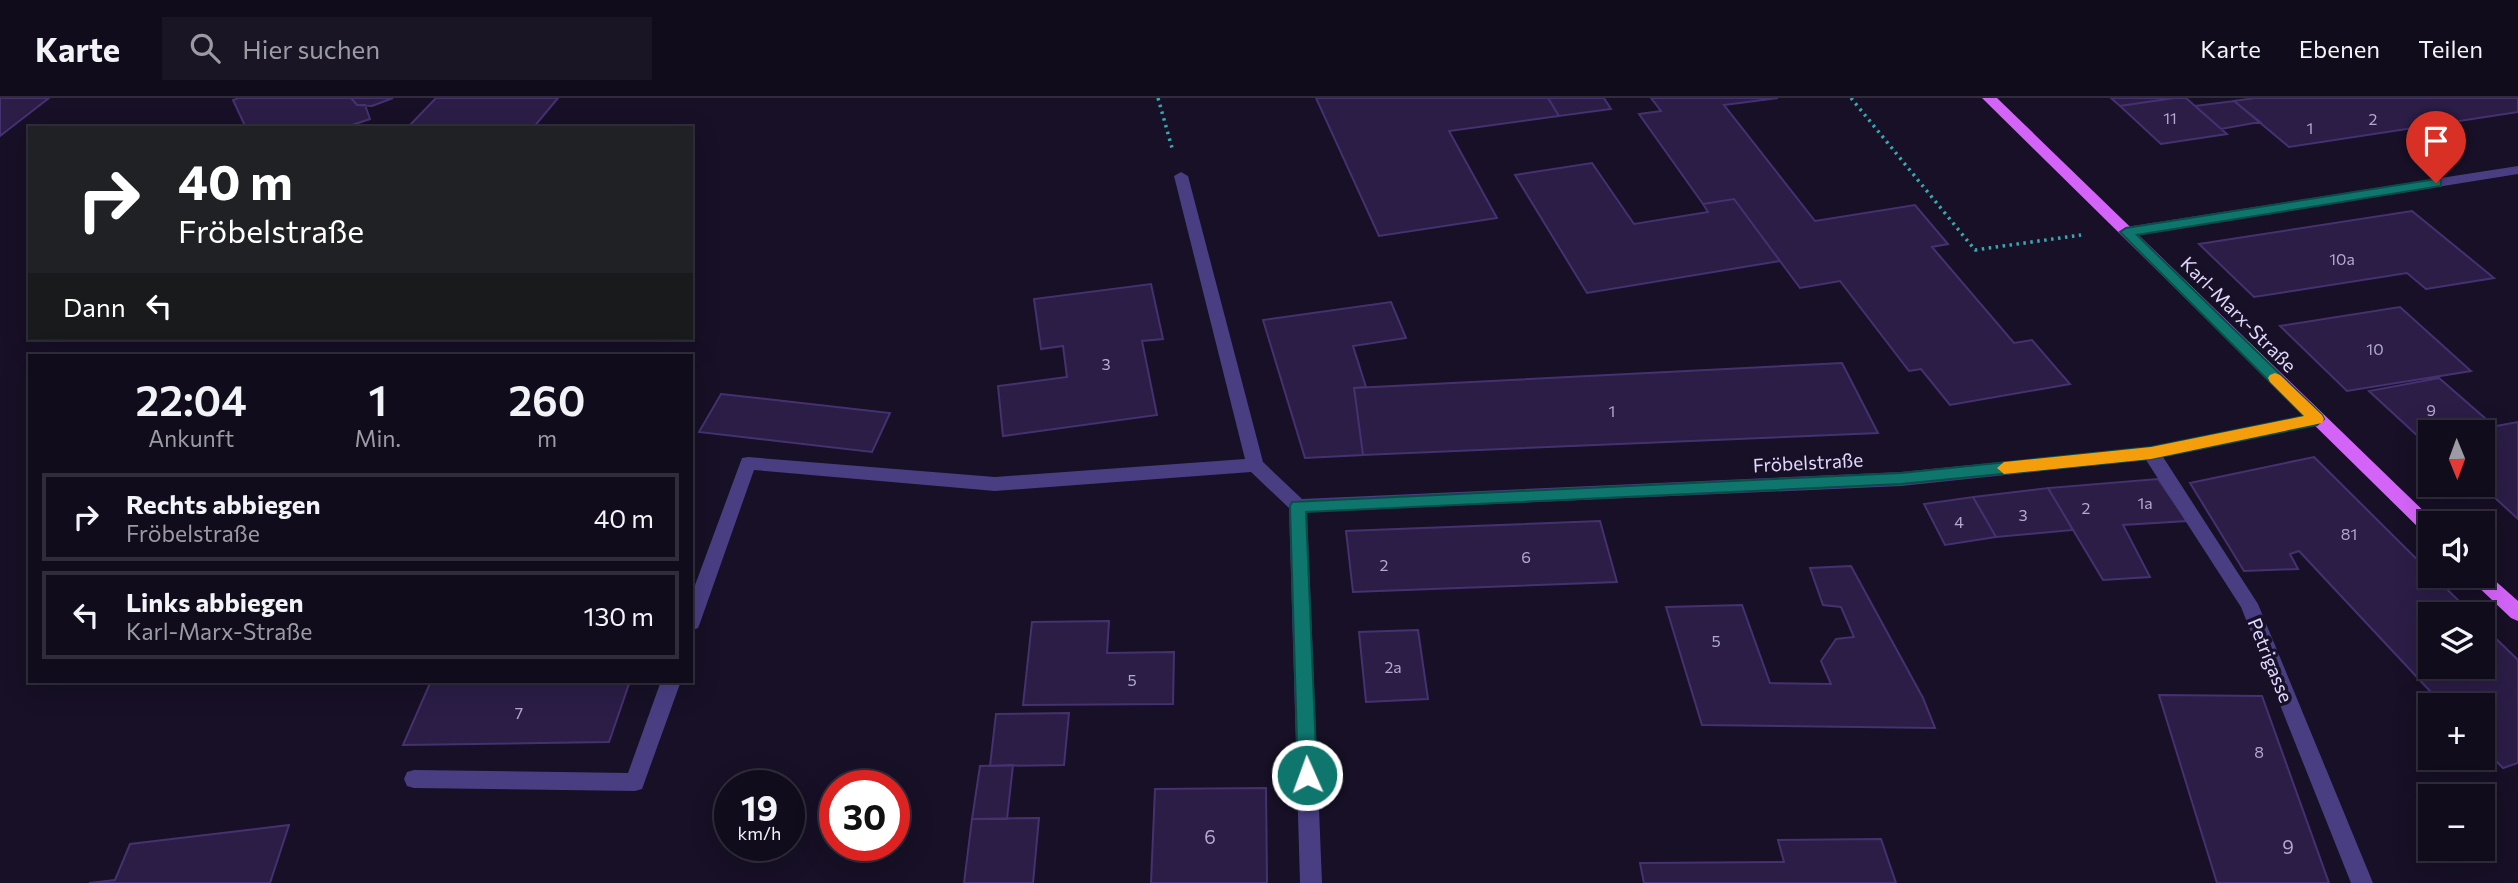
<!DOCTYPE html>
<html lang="de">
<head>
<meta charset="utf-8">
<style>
  body { margin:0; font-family:Commissioner,sans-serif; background:#1a1525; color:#f1f3f6; height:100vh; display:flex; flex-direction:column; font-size:26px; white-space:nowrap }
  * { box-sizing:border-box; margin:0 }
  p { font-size:23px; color:#9c9ba3 }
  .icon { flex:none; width:38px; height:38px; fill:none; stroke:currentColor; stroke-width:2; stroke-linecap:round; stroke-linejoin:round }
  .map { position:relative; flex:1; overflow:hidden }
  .side { position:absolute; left:28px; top:256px; width:665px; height:329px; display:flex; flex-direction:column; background:#110c1c; border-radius:0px; box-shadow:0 7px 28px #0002,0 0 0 2px #302c3b }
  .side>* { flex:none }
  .banner { position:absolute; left:28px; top:28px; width:665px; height:214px; border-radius:0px; box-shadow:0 7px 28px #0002,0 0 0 2px #302c3b; background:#202124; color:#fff; overflow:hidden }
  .needle { width:46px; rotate:179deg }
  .tools { position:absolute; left:2418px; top:322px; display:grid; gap:14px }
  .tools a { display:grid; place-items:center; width:77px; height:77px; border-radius:0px; background:#110c1c; box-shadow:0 7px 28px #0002,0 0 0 2px #302c3b; font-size:35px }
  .speed { position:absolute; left:714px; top:672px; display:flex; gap:14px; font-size:35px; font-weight:700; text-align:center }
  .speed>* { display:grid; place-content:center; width:91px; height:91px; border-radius:50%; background:#110c1c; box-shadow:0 7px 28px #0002,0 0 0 2px #302c3b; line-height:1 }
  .speed small { font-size:18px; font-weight:400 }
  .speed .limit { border:10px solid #d22; background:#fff; color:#111 }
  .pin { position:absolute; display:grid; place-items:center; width:60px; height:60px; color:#fff; margin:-72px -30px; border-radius:50% 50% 50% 0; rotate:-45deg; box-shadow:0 0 7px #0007 }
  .pin .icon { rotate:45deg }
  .me { position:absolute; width:77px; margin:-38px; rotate:358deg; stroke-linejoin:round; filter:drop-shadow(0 0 5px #0008) }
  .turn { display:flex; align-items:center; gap:24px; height:147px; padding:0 35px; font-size:32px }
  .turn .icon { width:91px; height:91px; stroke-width:2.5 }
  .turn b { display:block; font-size:49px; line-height:60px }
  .then { display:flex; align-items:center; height:66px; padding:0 35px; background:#0003; gap:14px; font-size:26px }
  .eta { display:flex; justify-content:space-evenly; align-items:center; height:119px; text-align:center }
  .eta b { font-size:42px; font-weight:600; line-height:49px }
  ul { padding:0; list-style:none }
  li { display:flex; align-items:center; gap:21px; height:88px; margin:0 14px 10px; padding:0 21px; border:4px solid #302c3b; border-radius:0px }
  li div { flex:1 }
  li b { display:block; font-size:26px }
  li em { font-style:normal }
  header { display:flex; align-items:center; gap:42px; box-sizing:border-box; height:98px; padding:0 35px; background:#110c1c; border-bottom:2px solid #302c3b }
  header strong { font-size:33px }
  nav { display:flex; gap:38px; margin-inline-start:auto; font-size:24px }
  .search { width:490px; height:63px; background:#1a1525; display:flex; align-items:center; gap:18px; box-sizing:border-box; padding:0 24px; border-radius:0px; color:#9c9ba3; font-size:26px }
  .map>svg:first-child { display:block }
  .building { fill:#2b1d46; stroke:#453170; stroke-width:2 }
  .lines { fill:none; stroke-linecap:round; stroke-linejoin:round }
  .path { stroke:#36aab2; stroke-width:3.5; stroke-dasharray:2.5 4.5; stroke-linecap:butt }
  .minor { fill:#493e82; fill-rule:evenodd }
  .major { fill:#d364f7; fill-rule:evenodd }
  .route { fill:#0f766e; stroke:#0a4d48; stroke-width:2 }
  .slow { fill:#f59e0b }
  .labels { text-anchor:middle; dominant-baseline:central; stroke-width:7; stroke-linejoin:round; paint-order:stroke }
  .number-label { font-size:16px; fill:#b3a8cf }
  .street-label { font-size:19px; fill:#e0d7fd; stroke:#171026 }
  .near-number-label { font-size:19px; fill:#b3a8cf }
</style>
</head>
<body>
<header>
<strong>Karte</strong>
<div class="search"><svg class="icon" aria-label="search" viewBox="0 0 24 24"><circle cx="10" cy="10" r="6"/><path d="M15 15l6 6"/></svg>Hier suchen</div>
<nav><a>Karte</a><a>Ebenen</a><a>Teilen</a></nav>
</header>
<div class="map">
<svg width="2518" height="785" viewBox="0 0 2518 785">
  <rect width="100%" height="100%" fill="#171026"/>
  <!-- building -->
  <path class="building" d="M0 0H49L0 38Z
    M239 0H351L357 7H365L370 21 352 27 353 30H246L233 2Z
    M351 0H393L372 8 357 7Z
    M558 0 533 30H407L436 0Z
    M1316 0H1548L1559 18 1449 33 1497 120 1379 138Z
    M1548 0H1604L1611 11 1559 18Z
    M1651 0H1778L1724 7 1815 123 1915 107 1948 146 1932 149 2014 245 2032 242 2070 286 1950 307 1921 271 1909 273 1840 183 1800 190 1734 101 1703 106 1639 16 1661 13Z
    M2111 0H2174L2120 8Z
    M2174 0H2186L2227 36 2161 46 2120 8Z
    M2255 0H2518V14L2289 49 2234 3Z
    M2234 3 2260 24 2221 31 2195 8Z
    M1592 65 1634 126 1708 114 1703 106 1734 101 1780 163 1587 195 1515 77Z
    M2412 113 2494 180 2426 191 2407 175 2254 199 2199 146Z
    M1151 186 1163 241 1142 243 1157 317 1003 338 998 288 1067 279 1063 248 1041 251 1034 201Z
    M1391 204 1406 240 1353 248 1366 289 1354 290 1363 357 1305 360 1263 222Z
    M2400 209 2471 273 2347 293 2280 228Z
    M1842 265 1878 335 1363 357 1354 290Z
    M2439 280 2494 328 2463 334H2431V341L2422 342 2369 293Z
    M721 296 890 315 872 354 699 334Z
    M2518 324V421L2481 387H2483V334H2463Z
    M2314 359 2472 516H2431V569H2483V528L2518 562V665L2503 670 2483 650V607H2443L2299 453 2290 456 2298 471 2244 473 2190 385Z
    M2158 381 2187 423 2123 427 2150 479 2103 482 2048 390Z
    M2048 390 2073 432 1996 439 1973 399Z
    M1973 399 1996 439 1945 447 1924 406Z
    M1600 423 1617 484 1353 494 1346 433Z
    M1851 468 1923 600 1935 630 1702 627 1666 509 1742 507 1770 585 1831 586 1821 563 1836 541 1854 539 1841 509 1823 507 1810 470Z
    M1109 523 1107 555 1174 554 1173 606 1023 607 1032 524Z
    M1418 532 1428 601 1366 604 1359 534Z
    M431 583H630L609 644 403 647Z
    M2159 597 2262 598 2329 785H2217Z
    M1069 615 1064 667 990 668 996 616Z
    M1013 667 1007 721H972L980 668Z
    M1266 690 1267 785H1151L1155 691Z
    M1039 720 1033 785H964L972 721Z
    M289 727 270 785H89L115 782 130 746Z
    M1881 741 1896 785H1644L1640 765 1784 764 1778 742Z"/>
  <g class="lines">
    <!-- path -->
    <path class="path" d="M1158 0 1172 50
      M1851 0 1975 152 2081 137"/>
    <!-- minor -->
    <path class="minor" d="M2518 68V76L2126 139 2119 134 2126 129Z
      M1181 74 1188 78 1263 364 1302 401 1901 374 2151 349 2317 315 2323 317 2325 321 2317 327 2163 359 2258 506 2373 785H2351L2241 509 2146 362 1901 388 1307 414 1322 785H1300L1289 410 1251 374 995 393 754 372 700 525 698 530 691 533V498L742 360 748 359 995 379 1245 361 1174 78Z
      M661 583H681L642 691 635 693 414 690 407 688 404 681 407 674 414 672 628 675Z"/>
    <!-- major -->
    <path class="major" d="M1982 0H1997L2436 425H2431V438L2425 436Z
      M2483 472 2518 503V523L2511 520 2472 483 2470 478H2483Z"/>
  </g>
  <!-- route -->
  <path class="route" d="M2436 81 2441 82V88L2137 137 2322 317 2324 321 2317 327 2151 361 1901 386 1306 414 1317 677 1314 683 1307 686 1301 683 1298 677 1290 408 1292 404 1901 375 2151 349 2304 318 2120 134 2126 130Z"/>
  <!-- slow -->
  <path class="slow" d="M2275 275 2280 277 2322 317 2324 321 2322 325 2151 361 2004 376 1997 370 2004 364 2151 349 2304 318 2270 284 2268 280 2270 277Z"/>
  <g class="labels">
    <!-- number labels -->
    <g class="number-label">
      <text x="2170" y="19">11</text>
      <text x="2373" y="20">2</text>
      <text x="2310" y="29">1</text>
      <text x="2342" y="160">10a</text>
      <text x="2375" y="250">10</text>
      <text x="1106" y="265">3</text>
      <text x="2431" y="311">9</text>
      <text x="1612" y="312">1</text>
      <text x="2145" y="404">1a</text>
      <text x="2086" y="409">2</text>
      <text x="2023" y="416">3</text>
      <text x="1959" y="423">4</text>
      <text x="2349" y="435">81</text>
      <text x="1526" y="458">6</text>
      <text x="1384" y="466">2</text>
      <text x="1716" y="542">5</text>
      <text x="1393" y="568">2a</text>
      <text x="1132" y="581">5</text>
      <text x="519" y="614">7</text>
      <text x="2259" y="653">8</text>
    </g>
    <!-- street labels -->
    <g class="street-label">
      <text transform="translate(2239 216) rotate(45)">Karl-Marx-Straße</text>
      <text transform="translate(1808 364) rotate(-3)">Fröbelstraße</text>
      <text transform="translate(2271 562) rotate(68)">Petrigasse</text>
    </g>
    <!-- near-number labels -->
    <g class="near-number-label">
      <text x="1210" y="738">6</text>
      <text x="2288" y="748">9</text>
    </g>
  </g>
</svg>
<div class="tools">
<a><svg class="needle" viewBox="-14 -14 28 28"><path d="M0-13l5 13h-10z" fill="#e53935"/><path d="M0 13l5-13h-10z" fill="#9c9ba3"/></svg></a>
<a><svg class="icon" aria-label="sound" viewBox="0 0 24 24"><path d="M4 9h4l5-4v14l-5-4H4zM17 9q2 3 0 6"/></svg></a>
<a><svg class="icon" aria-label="layers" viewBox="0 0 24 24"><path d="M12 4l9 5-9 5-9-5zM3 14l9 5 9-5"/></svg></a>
<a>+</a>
<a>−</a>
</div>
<div class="speed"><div>19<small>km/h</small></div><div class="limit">30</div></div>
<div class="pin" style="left:2436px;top:85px;background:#d93025"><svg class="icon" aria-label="arrive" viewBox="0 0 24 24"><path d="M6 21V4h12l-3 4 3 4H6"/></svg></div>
<svg class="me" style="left:1307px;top:677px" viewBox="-20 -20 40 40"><circle r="17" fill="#0f766e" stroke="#fff" stroke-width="3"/><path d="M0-11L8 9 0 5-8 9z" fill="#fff"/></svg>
<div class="banner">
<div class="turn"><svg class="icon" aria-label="right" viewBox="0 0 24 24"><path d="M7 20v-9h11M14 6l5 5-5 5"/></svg><div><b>40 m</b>Fröbelstraße</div></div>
<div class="then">Dann<svg class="icon" aria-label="left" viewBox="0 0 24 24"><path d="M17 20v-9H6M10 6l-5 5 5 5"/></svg></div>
</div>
<section class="side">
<div class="eta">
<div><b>22:04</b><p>Ankunft</p></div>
<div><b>1</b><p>Min.</p></div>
<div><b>260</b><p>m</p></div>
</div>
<ul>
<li><svg class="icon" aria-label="right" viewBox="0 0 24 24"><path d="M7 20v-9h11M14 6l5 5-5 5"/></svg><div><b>Rechts abbiegen</b><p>Fröbelstraße</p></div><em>40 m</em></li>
<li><svg class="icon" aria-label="left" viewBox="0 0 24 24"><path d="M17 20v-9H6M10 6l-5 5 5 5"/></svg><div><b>Links abbiegen</b><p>Karl-Marx-Straße</p></div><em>130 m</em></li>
</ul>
</section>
</div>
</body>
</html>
